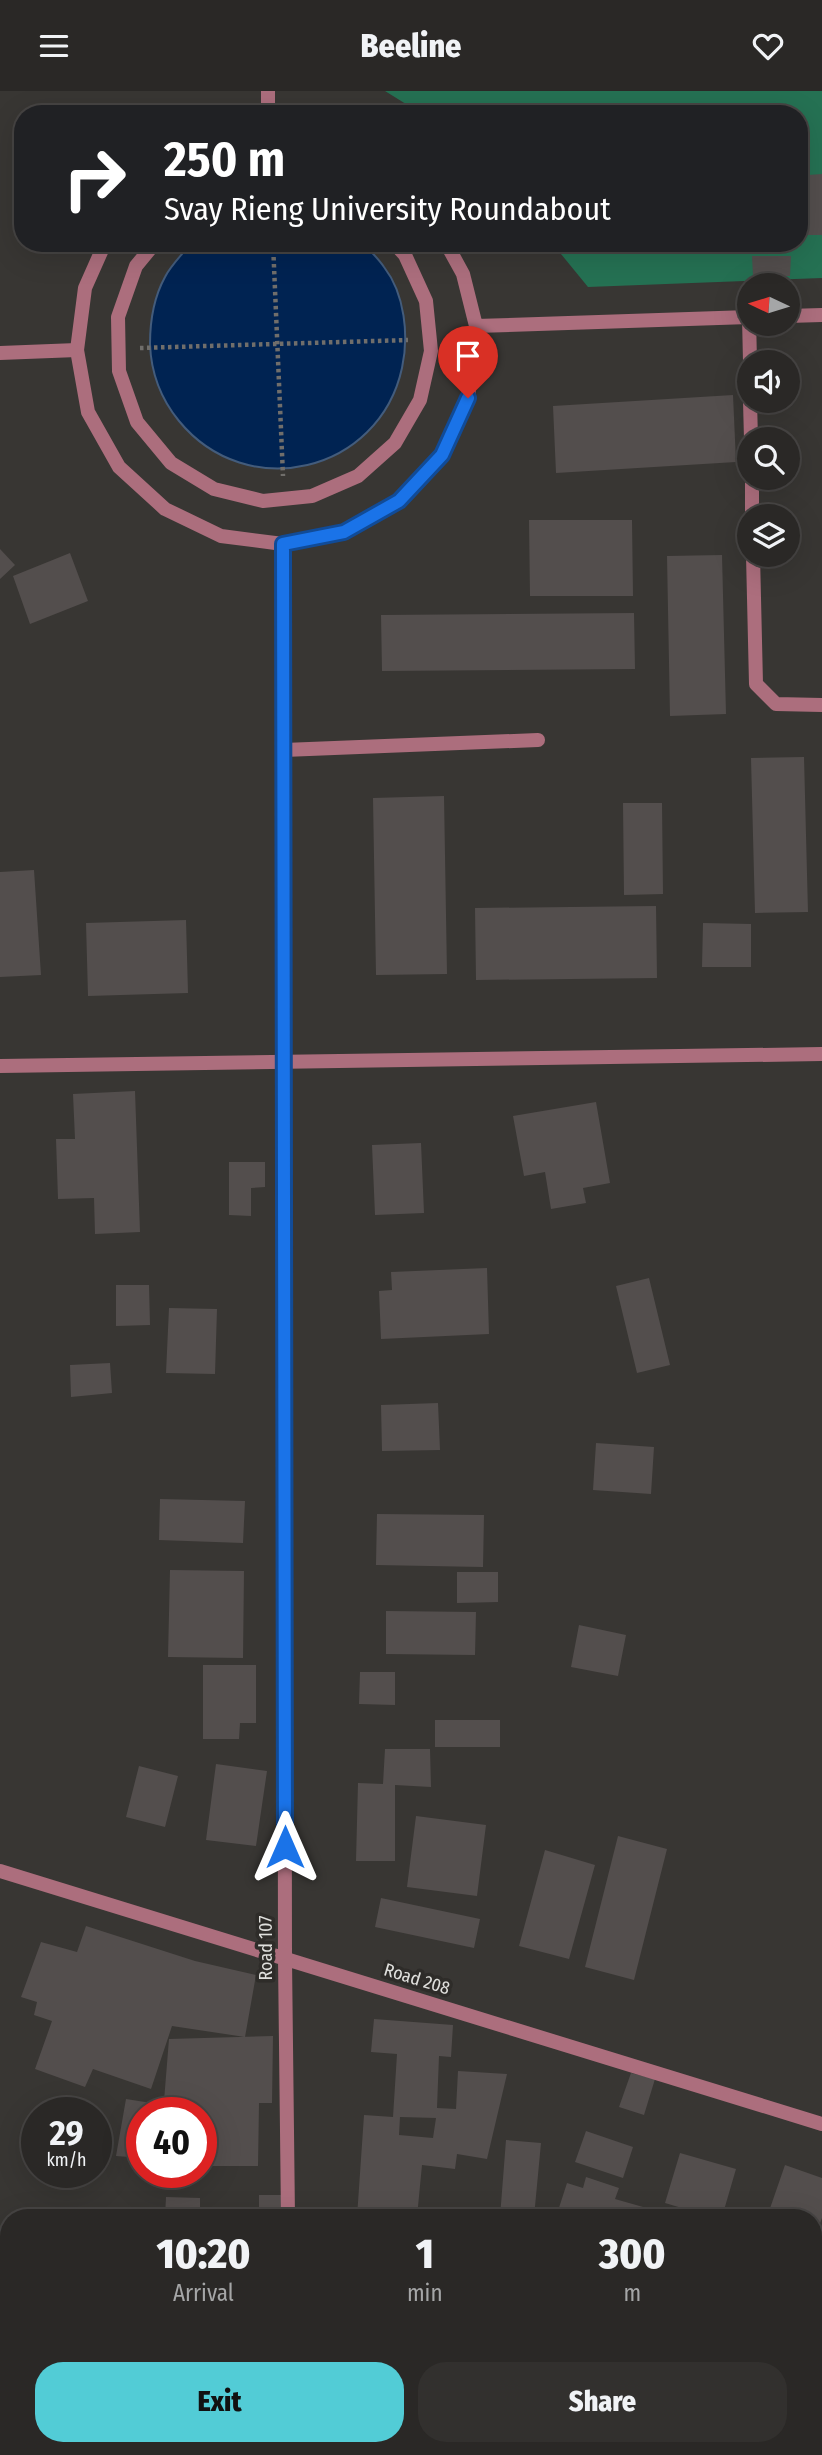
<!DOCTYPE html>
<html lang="en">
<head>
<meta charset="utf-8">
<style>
  body { margin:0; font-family:"Fira Sans Condensed",sans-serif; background:#32302e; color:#f1f3f6; height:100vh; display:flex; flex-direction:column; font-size:26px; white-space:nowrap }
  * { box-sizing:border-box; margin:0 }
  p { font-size:23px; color:#a5a6a7 }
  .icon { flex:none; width:38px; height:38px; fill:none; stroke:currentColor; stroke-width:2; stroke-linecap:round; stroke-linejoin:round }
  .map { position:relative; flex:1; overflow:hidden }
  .side { position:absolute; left:0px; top:2118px; width:822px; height:247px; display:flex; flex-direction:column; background:#2a2826; border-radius:28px 28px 0 0; box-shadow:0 7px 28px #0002,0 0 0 2px #464443 }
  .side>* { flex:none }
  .top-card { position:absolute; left:14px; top:14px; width:794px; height:147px; border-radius:28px; box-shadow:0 7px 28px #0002,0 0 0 2px #464443; background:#202124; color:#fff; overflow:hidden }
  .needle { width:46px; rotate:274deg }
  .controls { position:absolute; left:737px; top:182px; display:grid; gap:14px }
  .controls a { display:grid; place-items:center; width:63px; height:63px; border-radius:50%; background:#2a2826; box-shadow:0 7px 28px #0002,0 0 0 2px #464443; font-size:35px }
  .speed { position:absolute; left:21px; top:2006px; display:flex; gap:14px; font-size:35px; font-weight:700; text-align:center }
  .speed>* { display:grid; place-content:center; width:91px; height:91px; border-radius:50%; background:#2a2826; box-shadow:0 7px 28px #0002,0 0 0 2px #464443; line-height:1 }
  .speed small { font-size:18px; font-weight:400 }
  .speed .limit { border:10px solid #d22; background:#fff; color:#111 }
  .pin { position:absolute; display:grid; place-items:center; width:60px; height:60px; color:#fff; margin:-72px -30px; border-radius:50% 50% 50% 0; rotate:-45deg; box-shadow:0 0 7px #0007 }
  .pin .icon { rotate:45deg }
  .me { position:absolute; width:77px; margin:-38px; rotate:0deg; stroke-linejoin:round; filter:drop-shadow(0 0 5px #0008) }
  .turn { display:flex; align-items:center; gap:24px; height:147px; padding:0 35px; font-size:32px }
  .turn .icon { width:91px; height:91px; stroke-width:2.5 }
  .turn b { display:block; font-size:49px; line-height:60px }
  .eta { display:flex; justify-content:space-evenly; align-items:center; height:119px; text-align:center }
  .eta b { font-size:42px; font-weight:800; line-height:49px }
  .action { display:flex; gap:14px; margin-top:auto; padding:14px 35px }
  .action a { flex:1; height:80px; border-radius:28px; background:#52ccd6; color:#111; font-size:28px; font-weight:800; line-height:80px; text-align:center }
  .action a+a { background:#32302e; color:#f1f3f6 }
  header { display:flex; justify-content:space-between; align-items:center; height:91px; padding:0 35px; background:#2a2826; font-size:32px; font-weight:800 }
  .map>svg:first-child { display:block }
  .green { fill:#257153 }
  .water { fill:#002352; stroke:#435c7c; stroke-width:2 }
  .building { fill:#534e4d; fill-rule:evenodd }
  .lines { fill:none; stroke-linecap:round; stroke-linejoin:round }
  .path { stroke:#706e6b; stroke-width:4.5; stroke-dasharray:3.5 3.5; stroke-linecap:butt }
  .service { stroke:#ac6e7d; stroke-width:14 }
  .pedestrian { stroke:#ac6e7d; stroke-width:14 }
  .minor { stroke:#ac6e7d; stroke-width:14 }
  .tertiary { stroke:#ac6e7d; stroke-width:14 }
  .route-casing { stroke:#114b97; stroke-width:18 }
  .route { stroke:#1a73e8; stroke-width:12 }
  .labels { text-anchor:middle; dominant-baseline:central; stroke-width:7; stroke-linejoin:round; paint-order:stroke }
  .street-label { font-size:18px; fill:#e0e0dd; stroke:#2e2c29 }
</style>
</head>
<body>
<header><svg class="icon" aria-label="menu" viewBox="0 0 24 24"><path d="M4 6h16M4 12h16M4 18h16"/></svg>Beeline<svg class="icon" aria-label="heart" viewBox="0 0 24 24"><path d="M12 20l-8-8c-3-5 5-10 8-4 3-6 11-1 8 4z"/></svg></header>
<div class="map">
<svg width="822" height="2364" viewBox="0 0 822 2364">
  <rect width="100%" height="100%" fill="#383633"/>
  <!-- green -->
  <path class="green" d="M385 0H822V187L588 196 552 152H800V23H422Z"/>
  <!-- water -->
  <path class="water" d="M191 152H363C370 160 378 167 384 176 405 203 409 245 402 277 379 382 247 413 179 330 161 308 151 282 150 253 150 230 154 206 165 186 171 174 183 163 191 152Z"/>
  <!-- building -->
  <path class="building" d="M822 83V144H800V103H808V84Z
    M752 165H791L790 185H753Z
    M733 304 736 371 556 382 553 315Z
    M529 429H632L633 505H530Z
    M0 458 15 474 0 488Z
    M70 462 88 510 30 533 13 485Z
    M722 464 726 623 670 625 667 465Z
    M634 522 635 578 382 580 381 524Z
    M804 666 808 821 755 822 751 667Z
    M444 705 447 883 376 884 373 707Z
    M623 712H662L663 803 624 804Z
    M34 779 41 884 0 886V781Z
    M656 815 657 887 476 889 475 817Z
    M186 829 188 902 88 905 86 832Z
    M703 832 751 833V876H702Z
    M135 1000 140 1141 95 1143 94 1107 58 1108 56 1048H75L73 1003Z
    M596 1011 610 1092 583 1097 586 1112 551 1118 545 1081 524 1085 513 1025Z
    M421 1052 424 1122 375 1124 372 1054Z
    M229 1071H265V1096L251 1097V1125L229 1124Z
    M487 1177 489 1243 381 1248 379 1200 392 1199 391 1181Z
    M649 1187 670 1274 637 1282 616 1195Z
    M116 1194H149L150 1234 116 1235Z
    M169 1217 217 1218 215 1283 166 1282Z
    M110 1272 112 1302 71 1306 70 1274Z
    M438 1312 440 1359 382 1360 381 1314Z
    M596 1352 654 1356 651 1403 593 1399Z
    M160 1408 245 1410 243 1452 159 1449Z
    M377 1423 484 1424 483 1476 376 1474Z
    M170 1479 244 1480 243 1567 168 1566Z
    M457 1481H498V1511L457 1512Z
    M386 1520 476 1521 475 1564 386 1563Z
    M579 1534 626 1544 618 1585 571 1576Z
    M203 1574H256V1632H240L239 1648H203Z
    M360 1581H395V1614L359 1613Z
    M435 1629H500V1656H435Z
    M385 1658H430L431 1696 395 1694V1770H356L358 1692 383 1693Z
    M216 1673 267 1680 256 1755 206 1749Z
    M139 1675 178 1685 165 1736 126 1726Z
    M416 1725 486 1734 477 1805 407 1796Z
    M618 1745 667 1758 634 1889 585 1876Z
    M545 1759 595 1774 569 1868 519 1855Z
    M381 1807 480 1828 474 1857 375 1836Z
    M86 1835 195 1870 256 1884 245 1946 172 1935 151 1998 93 1978 85 1996 35 1978 52 1930 34 1924 37 1911 21 1906 41 1851 77 1861Z
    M374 1928 453 1934 451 1966 439 1965 437 2017 456 2018 458 1980 507 1983 487 2068 457 2063 455 2078 422 2074 417 2126H357L364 2024 393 2026 397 1963 371 1961ZM400 2026 436 2027 433 2047 399 2044Z
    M273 1945 272 2012H259L258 2075H201V2021H176V2010H164L169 1948Z
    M631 1982 655 1988 644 2024 619 2016Z
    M126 2008 164 2014 163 2021H142V2067L116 2065Z
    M586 2040 633 2056 623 2087 575 2071Z
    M506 2049 541 2052 534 2126H500Z
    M680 2062 736 2078 722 2126H712L665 2112Z
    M785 2074 822 2087V2127L814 2149V2126H767Z
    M586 2086 619 2097 615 2108 643 2116 640 2126H556L567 2092 583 2097Z
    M259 2104H282V2126H259Z
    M166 2106 200 2107V2126H165Z
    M822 2232V2364H773L774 2356H814V2233Z
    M5 2306H9V2356H164V2364H6Z
    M194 2356H282V2364H194Z
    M363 2356H514L515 2364H363Z
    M566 2356H650V2364H566Z
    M654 2356H714V2362L654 2364Z"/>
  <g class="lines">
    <!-- path -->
    <path class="path" d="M273 152 283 385
      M140 257 408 249"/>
    <!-- service -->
    <path class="service" d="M749 226 750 271
      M750 310 751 348
      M752 387V425
      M753 464 756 593 776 613 822 614
      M284 659 538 649"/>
    <!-- pedestrian -->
    <path class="pedestrian" d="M155 152 136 175 118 226 119 280 137 331 171 372 214 398 263 410 312 405 358 385 395 352 420 309 431 260 426 210 405 164 394 152"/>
    <!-- minor -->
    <path class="minor" d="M0 975 822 963"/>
    <!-- tertiary -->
    <path class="tertiary" d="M268 0V23
      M105 152 85 197 77 259 88 321 119 376 165 418 221 445 283 453 344 441 399 410 442 364 468 307 476 235 463 183 446 152
      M788 225 822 224
      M476 235 749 226
      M0 262 77 259
      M283 453 285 1868 288 2126
      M0 1780 822 2033
      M291 2356 292 2364"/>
  </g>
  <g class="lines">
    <!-- route casing -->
    <g class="route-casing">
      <path id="route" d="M285 1756 283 453 344 441 399 410 442 364 468 307"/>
    </g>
    <!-- route -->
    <use href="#route" class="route"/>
  </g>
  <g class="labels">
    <!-- street labels -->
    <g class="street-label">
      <text transform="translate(266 1857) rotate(-90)">Road 107</text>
      <text transform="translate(417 1888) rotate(17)">Road 208</text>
    </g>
  </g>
</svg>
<div class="controls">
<a><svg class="needle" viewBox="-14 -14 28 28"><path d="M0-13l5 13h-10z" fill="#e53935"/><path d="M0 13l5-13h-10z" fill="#a5a6a7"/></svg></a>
<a><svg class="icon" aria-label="sound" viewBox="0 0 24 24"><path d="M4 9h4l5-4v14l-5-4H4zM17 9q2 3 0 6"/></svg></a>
<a><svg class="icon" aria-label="search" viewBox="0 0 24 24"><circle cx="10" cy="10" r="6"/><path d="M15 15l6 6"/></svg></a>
<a><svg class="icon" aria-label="layers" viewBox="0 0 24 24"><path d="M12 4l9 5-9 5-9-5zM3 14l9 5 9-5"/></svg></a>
</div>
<div class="speed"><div>29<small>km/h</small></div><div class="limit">40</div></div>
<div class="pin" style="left:468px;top:307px;background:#d93025"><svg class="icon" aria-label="arrive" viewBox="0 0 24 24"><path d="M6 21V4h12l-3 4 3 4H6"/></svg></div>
<svg class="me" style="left:285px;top:1756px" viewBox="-20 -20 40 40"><path d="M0-17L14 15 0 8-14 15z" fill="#1a73e8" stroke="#fff" stroke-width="4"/></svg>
<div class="top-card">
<div class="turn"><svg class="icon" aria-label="right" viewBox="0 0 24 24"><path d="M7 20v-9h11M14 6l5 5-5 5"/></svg><div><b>250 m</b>Svay Rieng University Roundabout</div></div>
</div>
<section class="side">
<div class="eta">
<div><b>10:20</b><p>Arrival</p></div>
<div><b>1</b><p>min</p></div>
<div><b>300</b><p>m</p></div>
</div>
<div class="action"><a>Exit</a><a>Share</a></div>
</section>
</div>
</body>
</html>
